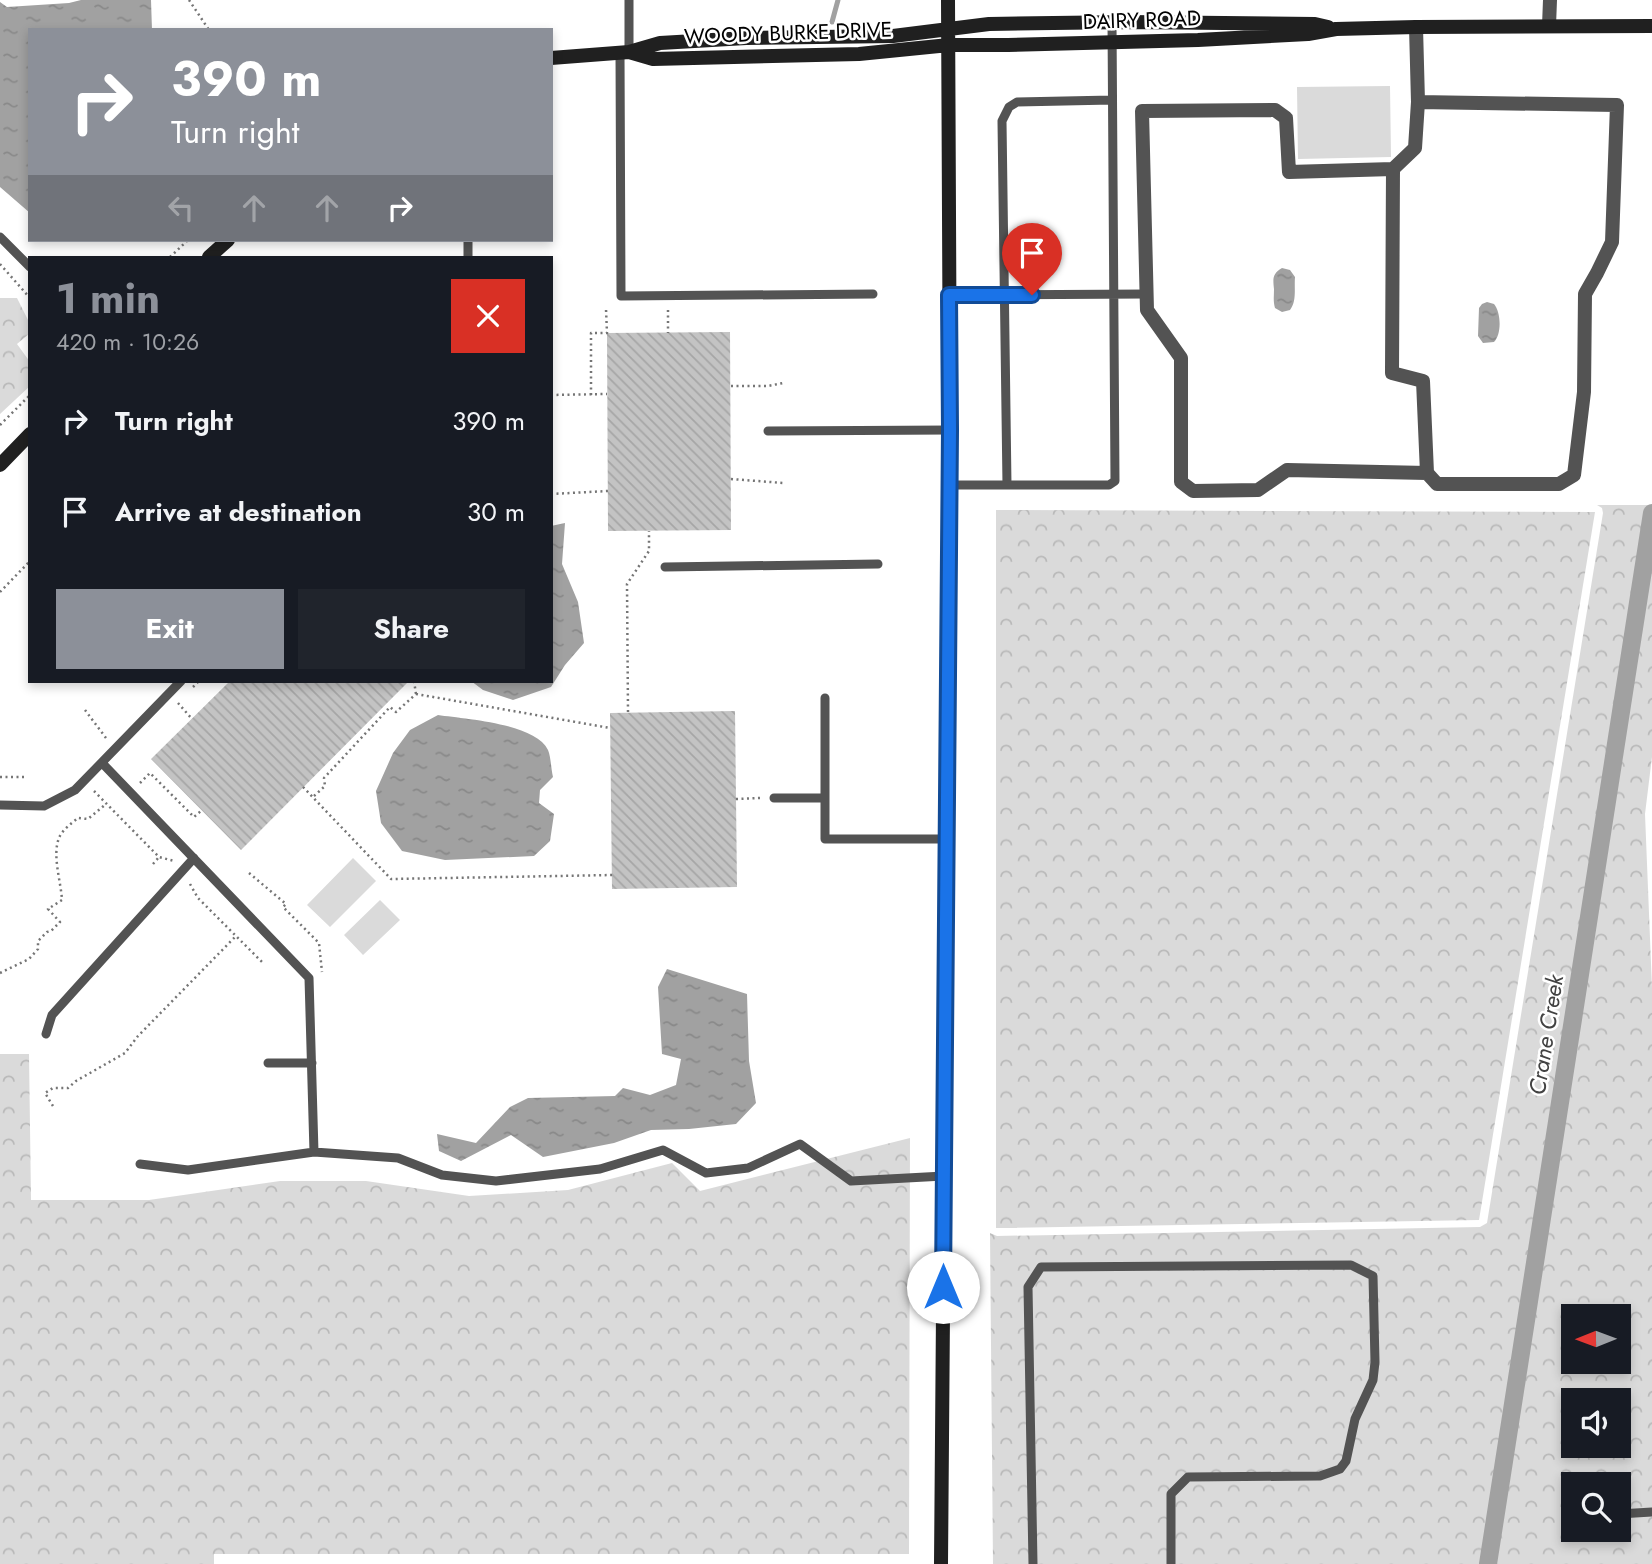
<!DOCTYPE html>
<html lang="en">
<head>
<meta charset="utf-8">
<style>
  body { margin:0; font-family:Jost,sans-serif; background:#20242c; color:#f1f3f6; height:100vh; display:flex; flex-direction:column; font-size:26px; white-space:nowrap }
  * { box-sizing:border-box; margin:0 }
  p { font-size:23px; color:#9ea1a6 }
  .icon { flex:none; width:38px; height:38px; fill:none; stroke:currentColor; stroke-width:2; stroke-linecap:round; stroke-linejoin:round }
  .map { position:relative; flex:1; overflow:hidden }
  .drawer { position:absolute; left:28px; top:256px; width:525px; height:427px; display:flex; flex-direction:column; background:#171b24; border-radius:0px; box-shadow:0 4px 10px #0003 }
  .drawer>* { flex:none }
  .top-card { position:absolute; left:28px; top:28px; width:525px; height:214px; border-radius:0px; box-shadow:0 4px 10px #0003; background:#8c9099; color:#fff; overflow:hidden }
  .needle { width:46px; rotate:269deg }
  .fabs { position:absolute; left:1561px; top:1304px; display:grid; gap:14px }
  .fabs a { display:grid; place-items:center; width:70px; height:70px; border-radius:0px; background:#171b24; box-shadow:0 4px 10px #0003; font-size:35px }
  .pin { position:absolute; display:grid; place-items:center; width:60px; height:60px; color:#fff; margin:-72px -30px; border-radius:50% 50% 50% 0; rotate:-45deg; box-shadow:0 0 7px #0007 }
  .pin .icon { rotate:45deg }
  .me { position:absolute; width:77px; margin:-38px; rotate:0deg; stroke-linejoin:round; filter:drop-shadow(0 0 5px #0008) }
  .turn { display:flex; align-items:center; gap:24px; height:147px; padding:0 28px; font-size:32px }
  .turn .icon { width:91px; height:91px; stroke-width:2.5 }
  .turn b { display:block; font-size:49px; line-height:60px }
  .lanes { display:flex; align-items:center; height:66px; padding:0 28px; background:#0003; justify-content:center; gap:35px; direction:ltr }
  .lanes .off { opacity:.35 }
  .round { display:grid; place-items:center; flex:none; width:74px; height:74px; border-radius:0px; background:#20242c }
  .head { display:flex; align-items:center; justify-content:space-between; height:119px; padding:0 28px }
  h1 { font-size:42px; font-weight:700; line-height:52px; color:#8c9099 }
  .primary-button { display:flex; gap:14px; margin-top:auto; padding:14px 28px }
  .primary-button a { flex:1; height:80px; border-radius:0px; background:#8c9099; color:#fff; font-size:28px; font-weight:700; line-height:80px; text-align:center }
  .primary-button a+a { background:#20242c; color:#f1f3f6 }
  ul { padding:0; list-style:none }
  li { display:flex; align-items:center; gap:21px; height:91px; padding:0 28px }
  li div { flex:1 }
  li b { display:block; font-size:26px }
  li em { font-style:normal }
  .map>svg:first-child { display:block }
  .forest { fill:url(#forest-crowns); fill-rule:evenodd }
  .pitch { fill:#dadada }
  .water { fill:url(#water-ripples) }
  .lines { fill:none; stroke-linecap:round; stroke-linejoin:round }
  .stream { stroke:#a1a1a1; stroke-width:5 }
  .canal { stroke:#a1a1a1; stroke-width:18 }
  .building { fill:url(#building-back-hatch) }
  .path { stroke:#757575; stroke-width:2.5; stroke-dasharray:2 3.5; stroke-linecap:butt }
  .lane { stroke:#535353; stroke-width:9 }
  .street { stroke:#535353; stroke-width:14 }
  .secondary { stroke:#202020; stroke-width:14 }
  .route-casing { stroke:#114b97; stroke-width:18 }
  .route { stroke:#1a73e8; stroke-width:12 }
  .labels { text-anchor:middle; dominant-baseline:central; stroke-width:5; stroke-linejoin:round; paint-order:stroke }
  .street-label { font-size:21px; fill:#000; stroke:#fff }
  .water-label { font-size:23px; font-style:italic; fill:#424242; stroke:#fff }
</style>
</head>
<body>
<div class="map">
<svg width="1652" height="1564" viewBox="0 0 1652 1564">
  <defs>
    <pattern id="forest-crowns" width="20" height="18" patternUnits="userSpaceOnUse" patternTransform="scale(1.75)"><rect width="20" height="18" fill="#dadada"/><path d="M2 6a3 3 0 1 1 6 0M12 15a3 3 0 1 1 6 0" fill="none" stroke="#b9b9b9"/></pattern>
    <pattern id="water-ripples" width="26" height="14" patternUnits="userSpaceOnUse" patternTransform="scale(1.75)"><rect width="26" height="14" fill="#a1a1a1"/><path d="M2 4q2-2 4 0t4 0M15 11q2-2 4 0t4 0" fill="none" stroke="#898989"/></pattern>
    <pattern id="building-back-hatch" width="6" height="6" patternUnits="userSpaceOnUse" patternTransform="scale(1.75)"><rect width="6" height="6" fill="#c3c3c3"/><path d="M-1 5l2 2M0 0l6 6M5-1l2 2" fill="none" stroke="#a6a6a6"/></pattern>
  </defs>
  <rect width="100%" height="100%" fill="#fff"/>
  <!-- forest -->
  <path class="forest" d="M0 298H17L30 324V333L17 344 30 362V386L0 414Z
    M1597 505H1652V757L1645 814 1652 988V1564H993L990 1233 997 1236 1480 1227 1487 1223 1603 513 1602 508ZM1573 1316H1619V1362H1573ZM1573 1400H1619V1446H1573ZM1573 1484H1619V1530H1573Z
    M996 510 1595 512 1479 1220 996 1228Z
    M0 1054H29L31 1200H149L280 1181H366L469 1196 568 1190 672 1163 700 1191 910 1138 909 1554H214V1564H0Z"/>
  <!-- pitch -->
  <path class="pitch" d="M1390 86 1391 157 1298 159 1297 87Z
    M353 858 376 881 330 927 307 905Z
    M380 900 400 920 363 955 344 935Z"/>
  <!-- water -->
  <path class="water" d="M81 0H151L152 30H30V213L0 187V2L7 7 69 3Z
    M1282 268 1290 270 1295 277C1294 288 1297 301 1290 310L1282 312 1275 308C1273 301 1274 296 1274 289 1273 279 1272 274 1282 268Z
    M1487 302 1494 304C1501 312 1502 334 1494 342L1483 343 1478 336 1479 308 1482 304Z
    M565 523 562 564 578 602 584 643 565 665 551 687 513 700 483 690 471 681H551V526Z
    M438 715C464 719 535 723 548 750 551 757 551 769 553 777L540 790 539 803 554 814 550 841 534 856 445 860 402 851 381 823 376 791 393 753 410 730Z
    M667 969 747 994 749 1061 756 1103 736 1124 689 1129 651 1130 614 1143 543 1157 511 1135 461 1161 439 1151 437 1134 476 1143 510 1107 528 1098 615 1096 623 1088 650 1095 676 1085 681 1059 662 1054 658 987Z"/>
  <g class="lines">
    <!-- stream -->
    <path class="stream" d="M832 22 838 0"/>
    <!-- canal -->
    <path class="canal" d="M1488 1564 1652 513"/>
  </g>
  <!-- building -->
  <path class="building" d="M730 332 731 530 608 531 607 333Z
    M230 681H405L407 683 241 850 151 759Z
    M735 711 737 887 612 889 610 713Z"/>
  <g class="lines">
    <!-- path -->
    <path class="path" d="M189 0 209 30
      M170 257 188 240
      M0 264 30 298
      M668 310V333
      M731 386H768L783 383
      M551 395 607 394
      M591 395V333H607L606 309
      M0 425 30 395
      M731 479 783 483
      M551 494 608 491
      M0 592 30 561
      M414 681 416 694
      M193 687 199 681
      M416 694 610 728
      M178 703 192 719
      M85 710 106 738
      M628 712 627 584 649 551V531
      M0 777H24
      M140 783 150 773 194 817 202 810
      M303 787 391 879 612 875
      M94 791 159 857 174 861
      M314 796 325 786 324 778 390 707 396 712 416 694
      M736 799 761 798
      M153 864 159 857
      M249 873 286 904 283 907 319 943 322 972
      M190 884 198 898 262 962
      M0 973 29 959 38 949V941L47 932 51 931 60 922 48 909 62 900C61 882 52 855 59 838 62 830 72 823 78 818L88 819 106 804
      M53 1106 45 1093 53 1088H68L76 1081 125 1053 138 1036 236 936"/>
    <!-- lane -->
    <path class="lane" d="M629 0V52
      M620 52 621 296 873 294
      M0 237 30 267
      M468 257V240
      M949 295 1147 294
      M768 431 950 430
      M949 485H1109L1115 481 1112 22
      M1007 485 1002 121 1009 107 1017 102 1112 100
      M665 567 878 564
      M825 698V839H947
      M102 763 309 978 314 1152
      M774 798H824
      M0 805 44 806 75 790 181 681
      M46 1034 52 1015 194 858
      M268 1063H312
      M140 1164 188 1170 314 1152 398 1158 442 1175 496 1181 600 1169 663 1150 706 1173 748 1168 800 1144 851 1181 944 1176
      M1619 1514 1652 1512
      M1033 1564 1028 1287 1041 1267 1351 1265 1373 1276 1375 1362 1373 1380 1355 1419 1346 1461 1340 1469 1320 1476 1188 1477 1171 1494V1564"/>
    <!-- street -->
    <path class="street" d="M1549 26 1550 0
      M1416 27 1418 102 1415 148 1393 169 1392 373 1423 381 1427 473
      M1393 169 1289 172 1286 118 1275 110 1142 111 1147 310 1181 358V482L1193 491 1258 490 1287 470 1427 473 1437 484H1559L1574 475 1584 392 1585 294 1597 273 1612 242 1617 105 1418 102"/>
    <!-- secondary -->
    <path class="secondary" d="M629 52 653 59 859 54 949 45H1008L1198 40 1308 34 1336 29 1416 27 1652 26
      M551 58 629 52 660 43 746 38 893 36 989 24 1128 22 1315 24 1328 27
      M209 257 228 240
      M0 465 30 434
      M941 1564 950 430 948 0"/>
  </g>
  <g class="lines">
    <!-- route casing -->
    <g class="route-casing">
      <path id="route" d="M943 1287 950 430 949 295H1032"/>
    </g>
    <!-- route -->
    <use href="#route" class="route"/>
  </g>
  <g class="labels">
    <!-- street labels -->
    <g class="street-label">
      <text transform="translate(1142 20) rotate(-2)">DAIRY ROAD</text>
      <text transform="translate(788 33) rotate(-2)">WOODY BURKE DRIVE</text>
    </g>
    <!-- water labels -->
    <g class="water-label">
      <text transform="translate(1546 1035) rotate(-81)">Crane Creek</text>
    </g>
  </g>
</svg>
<div class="fabs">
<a><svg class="needle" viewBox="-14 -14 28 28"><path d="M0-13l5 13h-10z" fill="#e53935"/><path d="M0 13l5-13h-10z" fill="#9ea1a6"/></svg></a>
<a><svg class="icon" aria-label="sound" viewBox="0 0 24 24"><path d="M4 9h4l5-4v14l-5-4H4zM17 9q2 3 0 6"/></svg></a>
<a><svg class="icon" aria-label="search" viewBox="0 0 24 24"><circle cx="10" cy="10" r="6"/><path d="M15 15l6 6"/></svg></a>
</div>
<div class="pin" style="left:1032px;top:295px;background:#d93025"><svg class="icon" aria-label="arrive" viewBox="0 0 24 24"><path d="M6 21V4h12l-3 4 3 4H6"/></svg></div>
<svg class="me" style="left:943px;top:1287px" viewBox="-20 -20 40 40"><circle r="19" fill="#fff"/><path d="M0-13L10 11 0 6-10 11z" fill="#1a73e8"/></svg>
<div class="top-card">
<div class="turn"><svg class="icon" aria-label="right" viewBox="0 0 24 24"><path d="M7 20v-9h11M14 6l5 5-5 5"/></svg><div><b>390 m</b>Turn right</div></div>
<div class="lanes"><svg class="icon off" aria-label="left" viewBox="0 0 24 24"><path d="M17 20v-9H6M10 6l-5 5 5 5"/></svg><svg class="icon off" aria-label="ahead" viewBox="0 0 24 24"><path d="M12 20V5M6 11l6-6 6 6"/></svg><svg class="icon off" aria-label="ahead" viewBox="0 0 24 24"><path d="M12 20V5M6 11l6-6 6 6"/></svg><svg class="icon" aria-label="right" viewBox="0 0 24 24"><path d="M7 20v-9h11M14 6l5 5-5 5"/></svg></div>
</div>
<section class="drawer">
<div class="head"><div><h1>1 min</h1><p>420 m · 10:26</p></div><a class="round" style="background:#d93025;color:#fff"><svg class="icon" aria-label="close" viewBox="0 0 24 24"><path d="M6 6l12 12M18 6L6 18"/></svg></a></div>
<ul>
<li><svg class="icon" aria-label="right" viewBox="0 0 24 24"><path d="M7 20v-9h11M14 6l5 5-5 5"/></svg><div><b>Turn right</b></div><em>390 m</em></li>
<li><svg class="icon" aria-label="arrive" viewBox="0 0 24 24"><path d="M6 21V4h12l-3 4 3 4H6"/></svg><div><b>Arrive at destination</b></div><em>30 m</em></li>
</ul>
<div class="primary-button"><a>Exit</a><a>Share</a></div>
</section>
</div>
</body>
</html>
